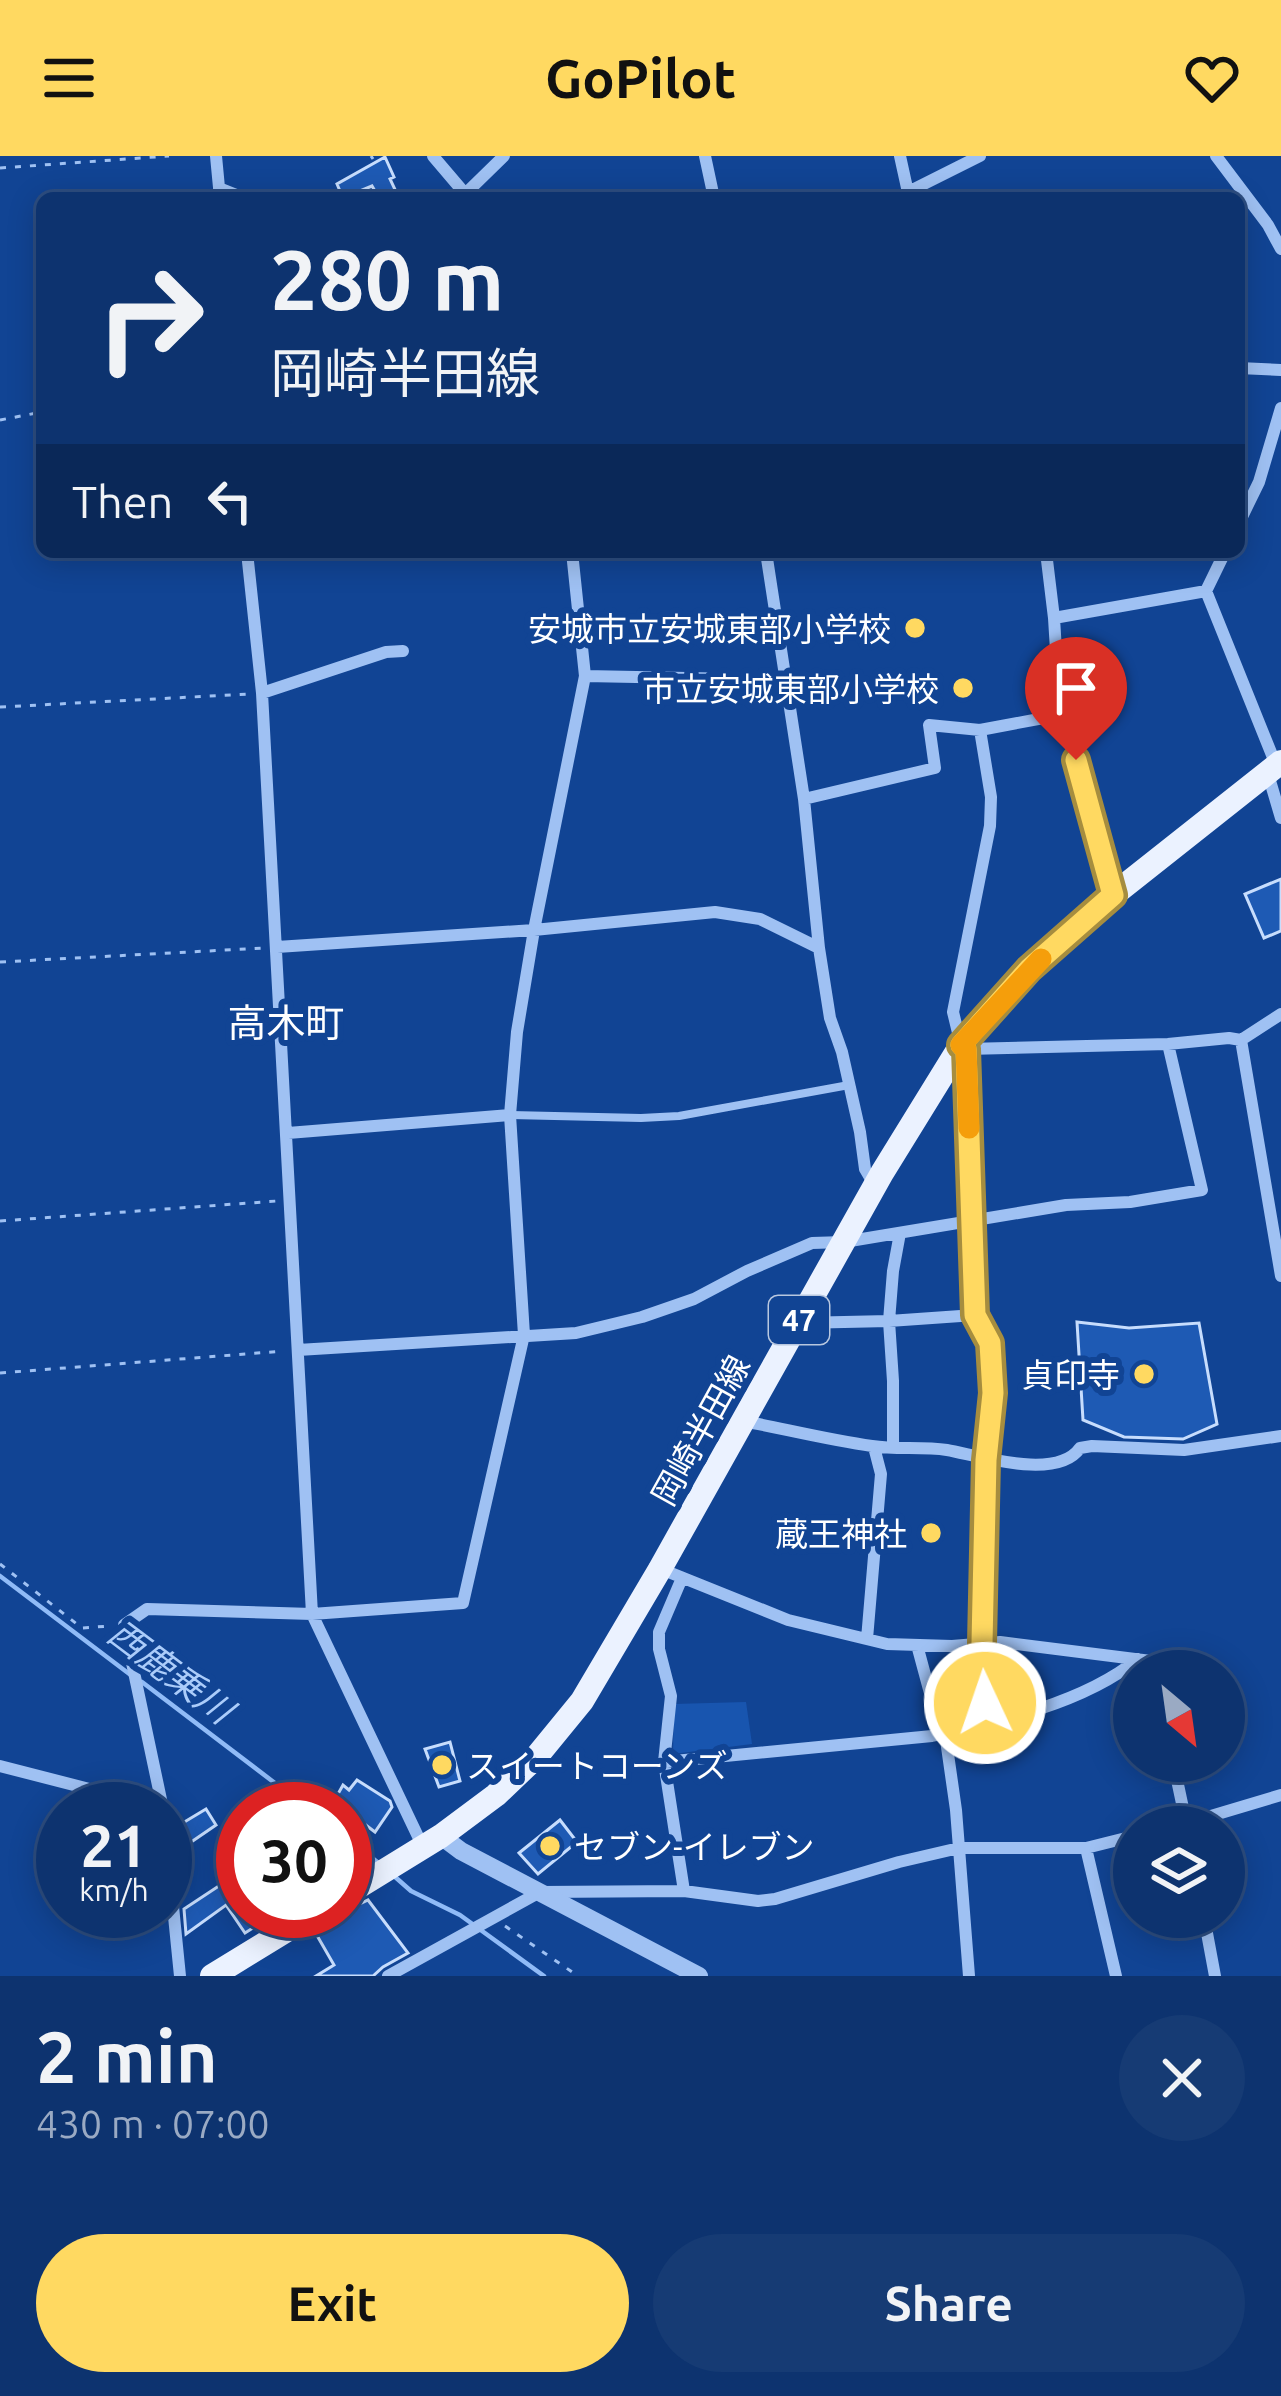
<!DOCTYPE html>
<html lang="en">
<head>
<meta charset="utf-8">
<style>
  body { margin:0; font-family:Ubuntu,"Noto Sans JP",sans-serif; background:#163b74; color:#f1f3f6; height:100vh; display:flex; flex-direction:column; font-size:45px; white-space:nowrap }
  * { box-sizing:border-box; margin:0 }
  p { font-size:39px; color:#9aaac3 }
  .icon { flex:none; width:66px; height:66px; fill:none; stroke:currentColor; stroke-width:2; stroke-linecap:round; stroke-linejoin:round }
  .map { position:relative; height:1820px; overflow:hidden }
  .side { display:flex; flex-direction:column; background:#0d336f; flex:1 }
  .side>* { flex:none }
  .hud { position:absolute; left:36px; top:36px; width:1209px; height:366px; border-radius:18px; box-shadow:0 6px 30px #0003,0 0 0 3px #2d4e82; background:#0d336f; color:#f1f3f6; overflow:hidden }
  .needle { width:78px; rotate:151deg }
  .tools { position:absolute; left:1113px; top:1494px; display:grid; gap:24px }
  .tools a { display:grid; place-items:center; width:132px; height:132px; border-radius:50%; background:#0d336f; box-shadow:0 6px 30px #0003,0 0 0 3px #2d4e82; font-size:60px }
  .speed { position:absolute; left:36px; top:1626px; display:flex; gap:24px; font-size:60px; font-weight:700; text-align:center }
  .speed>* { display:grid; place-content:center; width:156px; height:156px; border-radius:50%; background:#0d336f; box-shadow:0 6px 30px #0003,0 0 0 3px #2d4e82; line-height:1 }
  .speed small { font-size:30px; font-weight:400 }
  .speed .limit { border:18px solid #d22; background:#fff; color:#111 }
  .pin { position:absolute; display:grid; place-items:center; width:102px; height:102px; color:#fff; margin:-123px -51px; border-radius:50% 50% 50% 0; rotate:-45deg; box-shadow:0 0 12px #0007 }
  .pin .icon { rotate:45deg }
  .me { position:absolute; width:132px; margin:-66px; rotate:357deg; stroke-linejoin:round; filter:drop-shadow(0 0 9px #0008) }
  .turn { display:flex; align-items:center; gap:42px; height:252px; padding:0 36px; font-size:54px }
  .turn .icon { width:156px; height:156px; stroke-width:2.5 }
  .turn b { display:block; font-size:84px; line-height:102px }
  .then { display:flex; align-items:center; height:114px; padding:0 36px; background:#0003; gap:24px; font-size:45px }
  .round { display:grid; place-items:center; flex:none; width:126px; height:126px; border-radius:63px; background:#163b74 }
  .headline { display:flex; align-items:center; justify-content:space-between; height:204px; padding:0 36px }
  h1 { font-size:72px; font-weight:600; line-height:90px }
  .primary-button { display:flex; gap:24px; margin-top:auto; padding:24px 36px }
  .primary-button a { flex:1; height:138px; border-radius:72px; background:#ffd961; color:#111; font-size:48px; font-weight:600; line-height:138px; text-align:center }
  .primary-button a+a { background:#163b74; color:#f1f3f6 }
  header { display:flex; justify-content:space-between; align-items:center; height:156px; padding:0 36px; background:#ffd961; color:#111; font-size:54px; font-weight:600 }
  .map>svg:first-child { display:block }
  .green { fill:#1855af }
  .lines { fill:none; stroke-linecap:round; stroke-linejoin:round }
  .stream { stroke:#90bbf7; stroke-width:4.5 }
  .building { fill:#1e5ab4; stroke:#c7ddfd; stroke-width:3 }
  .path { stroke:#9fc1f3; stroke-width:3; stroke-dasharray:6 9; stroke-linecap:butt }
  .service { stroke:#9fc1f3; stroke-width:8 }
  .minor { stroke:#9fc1f3; stroke-width:12 }
  .tertiary { stroke:#9fc1f3; stroke-width:18 }
  .primary { stroke:#ebf2ff; stroke-width:24 }
  .route-casing { stroke:#a68d3f; stroke-width:30 }
  .route { stroke:#ffd961; stroke-width:21 }
  .slow { stroke:#f59e0b; stroke-width:21 }
  .poi-dot { fill:#ffd961; stroke:#114494; stroke-width:4.5 }
  .labels { text-anchor:middle; dominant-baseline:central; stroke-width:12; stroke-linejoin:round; paint-order:stroke }
  .shield { fill:#114494; stroke:#b8c7df; stroke-width:3 }
  .shield-label { font-size:30px; font-weight:bold; fill:#fff }
  .poi-label { font-size:33px; fill:#fff; stroke:#114494; text-anchor:end }
  .street-label { font-size:33px; fill:#fff; stroke:#114494 }
  .water-label { font-size:36px; font-style:italic; fill:#abccfa; stroke:#114494 }
  .quarter-label { font-size:39px; fill:#fff; stroke:#114494 }
</style>
</head>
<body>
<header><svg class="icon" aria-label="menu" viewBox="0 0 24 24"><path d="M4 6h16M4 12h16M4 18h16"/></svg>GoPilot<svg class="icon" aria-label="heart" viewBox="0 0 24 24"><path d="M12 20l-8-8c-3-5 5-10 8-4 3-6 11-1 8 4z"/></svg></header>
<div class="map">
<svg width="1281" height="1820" viewBox="0 0 1281 1820">
  <rect width="100%" height="100%" fill="#114494"/>
  <!-- green -->
  <path class="green" d="M746 1546 752 1588 673 1598 674 1548Z"/>
  <g class="lines">
    <!-- stream -->
    <path class="stream" d="M0 1420 132 1520
      M142 1526 309 1653
      M345 1680 381 1709
      M394 1720 411 1735 460 1759 544 1820"/>
  </g>
  <!-- building -->
  <path class="building" d="M385 1 394 21 390 23 399 42H379L372 30 343 42 337 28Z
    M1281 723V775L1264 782 1245 738Z
    M1077 1166 1129 1172 1199 1167 1217 1268 1183 1283 1124 1281 1083 1264Z
    M450 1586 460 1625 439 1631 425 1593Z
    M357 1624 390 1645 392 1651 375 1676 334 1645 343 1629 349 1634Z
    M206 1653 216 1669 178 1695 176 1671Z
    M560 1664 577 1686 538 1718 519 1697Z
    M243 1714V1755H280L245 1777 226 1749 186 1778 184 1753Z
    M368 1744 408 1797 383 1811 373 1820H316L334 1809 315 1776 333 1761Z"/>
  <g class="lines">
    <!-- path -->
    <path class="path" d="M371 0 373 3
      M0 12 169 0
      M0 264 42 256
      M0 551 250 538
      M0 806 264 792
      M0 1065 277 1045
      M0 1217 284 1195
      M0 1408 82 1472 110 1470
      M505 1770 578 1820"/>
    <!-- service -->
    <path class="service" d="M511 959 641 962 679 960 849 929"/>
    <!-- minor -->
    <path class="minor" d="M216 0 220 42
      M433 0 467 40
      M705 0 714 42
      M900 0 909 41
      M1216 0 1268 69 1281 93
      M219 32 244 42
      M908 36 980 0
      M461 42 504 0
      M1239 212 1281 214
      M1239 367 1259 326 1281 252
      M247 396 262 537 312 1458 423 1691
      M766 396 804 643 819 792 830 862 842 896 860 976 865 1013 875 1030
      M1046 396 1054 462 1060 559 1076 604 1113 737
      M1225 396 1206 435 1276 609
      M1054 462 1206 435
      M585 520 786 524
      M262 537 386 496 403 495
      M980 574 991 641 990 670 953 856 961 889 966 893 1168 888 1229 882 1241 884 1281 858
      M1268 618 1281 662
      M804 643 935 612 929 569 980 574 1060 559
      M277 791 534 774 715 756 760 763 819 792
      M1241 884 1281 1120
      M966 893 975 1159C1006 1205 987 1262 986 1314 984 1398 977 1483 987 1567
      M288 977 510 959
      M799 1167 889 1165 975 1159
      M298 1194 576 1177 642 1161 694 1143 747 1115 812 1087 844 1086 1066 1049 1130 1046 1202 1034 1168 888
      M743 1265C785 1273 829 1284 872 1290 896 1294 922 1290 947 1294 980 1300 1057 1325 1080 1292L1092 1290 1184 1294 1281 1280
      M893 1291V1225L889 1165 893 1115 900 1077
      M661 1413 788 1464 887 1488 952 1490 1000 1486 1151 1505 1153 1515
      M682 1422 659 1476V1493L671 1540 664 1606 684 1735
      M867 1483 881 1318 874 1291
      M917 1489 941 1578
      M945 1577 956 1654 969 1820
      M1173 1605 1187 1671
      M664 1606 932 1580C999 1566 1084 1547 1138 1503
      M0 1610 163 1652
      M163 1653 124 1469 147 1453 312 1458 463 1447 524 1179 510 959 517 876 534 774 585 520 572 396
      M165 1671 180 1820
      M1174 1671 1281 1639
      M1086 1692 1116 1820
      M1204 1761 1215 1820
      M388 1820 540 1736 684 1735 758 1745 775 1743 899 1706 959 1692H1086L1134 1680"/>
    <!-- tertiary -->
    <path class="tertiary" d="M441 1680 461 1695 699 1820"/>
    <!-- primary -->
    <path class="primary" d="M345 1739 441 1680 496 1639 537 1600 582 1545 660 1413 882 1017 961 889 1029 813 1113 739 1281 606
      M212 1820 318 1755"/>
  </g>
  <g class="lines">
    <!-- route casing -->
    <g class="route-casing">
      <path id="route" d="M985 1547 982 1487 986 1304 993 1237 990 1187 975 1159 966 893 961 889 1029 813 1113 739 1076 604"/>
    </g>
    <!-- route -->
    <use href="#route" class="route"/>
    <!-- slow -->
    <path class="slow" d="M969 972 966 893 961 889 1041 803"/>
  </g>
  <!-- markers -->
  <g class="poi-dot">
    <circle cx="915" cy="472" r="12"/>
    <circle cx="963" cy="532" r="12"/>
    <circle cx="1144" cy="1218" r="12"/>
    <circle cx="931" cy="1377" r="12"/>
    <circle cx="442" cy="1609" r="12"/>
    <circle cx="550" cy="1690" r="12"/>
  </g>
  <g class="labels">
    <!-- shield labels -->
    <rect class="shield" x="769" y="1140" width="60" height="48" rx="9"/>
    <g class="shield-label">
      <text x="799" y="1164">47</text>
    </g>
    <!-- poi labels -->
    <g class="poi-label">
      <text x="891" y="472">安城市立安城東部小学校</text>
      <text x="939" y="532">市立安城東部小学校</text>
      <text x="1120" y="1218">貞印寺</text>
      <text x="907" y="1377">蔵王神社</text>
      <text x="466" y="1609" text-anchor="start">スイートコーンズ</text>
      <text x="574" y="1690" text-anchor="start">セブン-イレブン</text>
    </g>
    <!-- street labels -->
    <g class="street-label">
      <text transform="translate(700 1274) rotate(-61)">岡崎半田線</text>
    </g>
    <!-- water labels -->
    <g class="water-label">
      <text transform="translate(171 1515) rotate(37)">西鹿乗川</text>
    </g>
    <!-- quarter labels -->
    <g class="quarter-label">
      <text x="286" y="866">高木町</text>
    </g>
  </g>
</svg>
<div class="tools">
<a><svg class="needle" viewBox="-14 -14 28 28"><path d="M0-13l5 13h-10z" fill="#e53935"/><path d="M0 13l5-13h-10z" fill="#9aaac3"/></svg></a>
<a><svg class="icon" aria-label="layers" viewBox="0 0 24 24"><path d="M12 4l9 5-9 5-9-5zM3 14l9 5 9-5"/></svg></a>
</div>
<div class="speed"><div>21<small>km/h</small></div><div class="limit">30</div></div>
<div class="pin" style="left:1076px;top:604px;background:#d93025"><svg class="icon" aria-label="arrive" viewBox="0 0 24 24"><path d="M6 21V4h12l-3 4 3 4H6"/></svg></div>
<svg class="me" style="left:985px;top:1547px" viewBox="-20 -20 40 40"><circle r="17" fill="#ffd961" stroke="#fff" stroke-width="3"/><path d="M0-11L8 9 0 5-8 9z" fill="#fff"/></svg>
<div class="hud">
<div class="turn"><svg class="icon" aria-label="right" viewBox="0 0 24 24"><path d="M7 20v-9h11M14 6l5 5-5 5"/></svg><div><b>280 m</b>岡崎半田線</div></div>
<div class="then">Then<svg class="icon" aria-label="left" viewBox="0 0 24 24"><path d="M17 20v-9H6M10 6l-5 5 5 5"/></svg></div>
</div>
</div>
<section class="side">
<div class="headline"><div><h1>2 min</h1><p>430 m · 07:00</p></div><a class="round"><svg class="icon" aria-label="close" viewBox="0 0 24 24"><path d="M6 6l12 12M18 6L6 18"/></svg></a></div>
<div class="primary-button"><a>Exit</a><a>Share</a></div>
</section>
</body>
</html>
